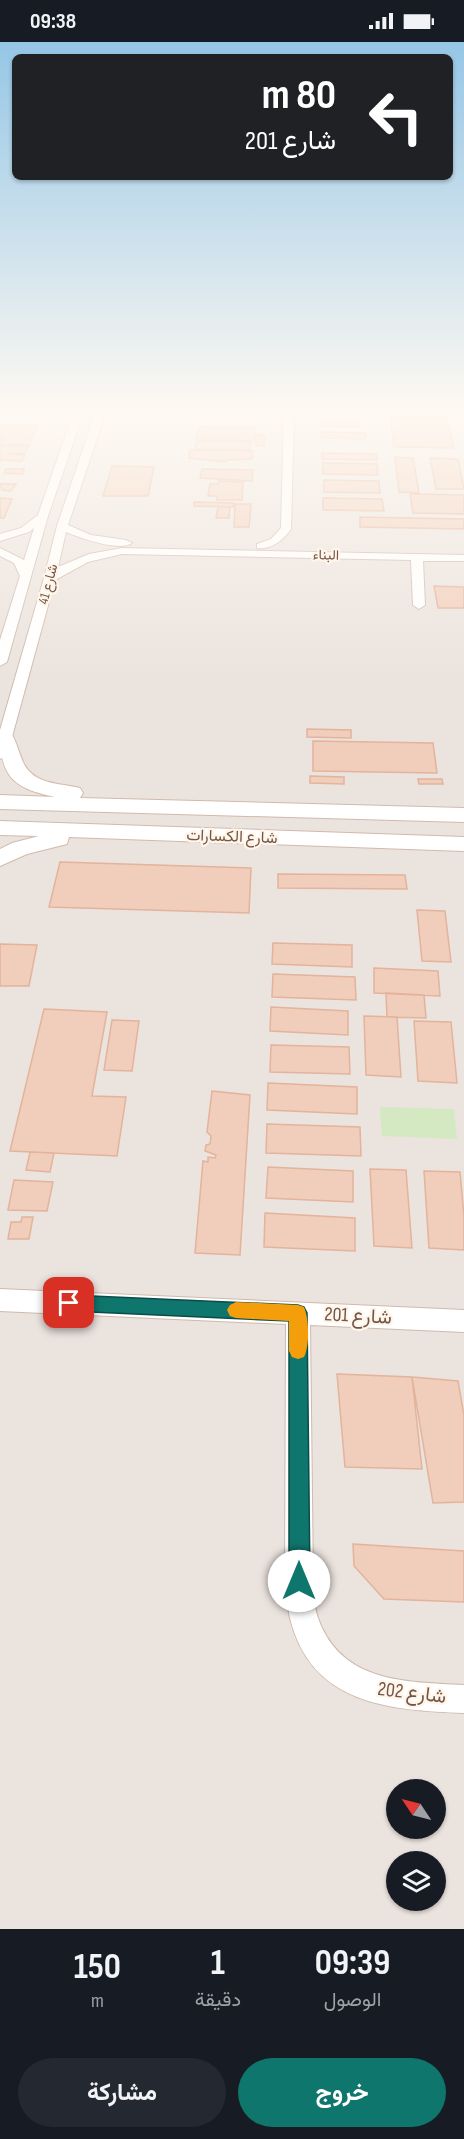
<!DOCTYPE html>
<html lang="ar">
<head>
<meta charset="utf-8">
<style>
  body { margin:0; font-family:"Sofia Sans Condensed",Vazirmatn,sans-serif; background:#242831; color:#f1f3f6; direction:rtl; height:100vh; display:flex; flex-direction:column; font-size:22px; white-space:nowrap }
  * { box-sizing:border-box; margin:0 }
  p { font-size:20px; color:#9ea1a6 }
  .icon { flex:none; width:33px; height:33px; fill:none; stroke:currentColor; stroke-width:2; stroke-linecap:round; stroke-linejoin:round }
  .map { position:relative; height:1887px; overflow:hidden; direction:ltr }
  .drawer { display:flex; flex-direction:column; background:#171b24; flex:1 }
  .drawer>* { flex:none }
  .top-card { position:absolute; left:12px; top:12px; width:441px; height:126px; border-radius:9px; box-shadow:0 2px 4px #0004; direction:rtl; background:#202124; color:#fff; overflow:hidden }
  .needle { width:39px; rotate:305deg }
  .fabs { position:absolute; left:386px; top:1737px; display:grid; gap:12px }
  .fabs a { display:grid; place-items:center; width:60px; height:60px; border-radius:50%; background:#171b24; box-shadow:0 2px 4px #0004; font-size:30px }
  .pin { position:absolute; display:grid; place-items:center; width:51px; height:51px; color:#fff; margin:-26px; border-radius:12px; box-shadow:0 3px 9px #0006 }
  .me { position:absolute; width:66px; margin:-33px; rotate:0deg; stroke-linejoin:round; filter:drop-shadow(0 0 4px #0008) }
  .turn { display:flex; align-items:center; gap:21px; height:126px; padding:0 18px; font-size:27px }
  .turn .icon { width:78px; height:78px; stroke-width:2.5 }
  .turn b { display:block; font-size:42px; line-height:51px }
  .eta { display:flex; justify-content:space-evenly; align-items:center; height:102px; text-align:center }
  .eta b { font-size:36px; font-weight:700; line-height:42px }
  .primary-button { display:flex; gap:12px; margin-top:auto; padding:12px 18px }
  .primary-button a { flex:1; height:69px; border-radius:36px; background:#0f766e; color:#fff; font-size:24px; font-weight:700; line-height:69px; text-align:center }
  .primary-button a+a { background:#242831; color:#f1f3f6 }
  .status { display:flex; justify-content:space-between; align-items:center; height:42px; padding:0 30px; background:#171b24; direction:ltr }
  .status svg { height:16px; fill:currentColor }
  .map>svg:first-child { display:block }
  .industrial { fill:#ebe3de; fill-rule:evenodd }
  .green { fill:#d4e9c2 }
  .building { fill:#f0cebb; stroke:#e3b39c; stroke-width:1.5 }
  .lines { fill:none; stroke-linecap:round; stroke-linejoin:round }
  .street-casing { stroke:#cfbaad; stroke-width:2 }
  .secondary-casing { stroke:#d2baaa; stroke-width:2 }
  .street { fill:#fff; fill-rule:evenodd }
  .secondary { fill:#fff; fill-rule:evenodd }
  .route { fill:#0f766e; stroke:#0a4d48; stroke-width:1.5 }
  .slow { fill:#f59e0b }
  .labels { text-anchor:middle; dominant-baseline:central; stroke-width:4.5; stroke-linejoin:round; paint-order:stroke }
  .far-street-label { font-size:14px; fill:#73564a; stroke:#fff5e9 }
  .street-label { font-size:16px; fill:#73564a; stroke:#fff5e9 }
  .near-street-label { font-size:20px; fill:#73564a; stroke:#fff5e9 }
</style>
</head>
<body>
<div class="status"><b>09:38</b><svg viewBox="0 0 49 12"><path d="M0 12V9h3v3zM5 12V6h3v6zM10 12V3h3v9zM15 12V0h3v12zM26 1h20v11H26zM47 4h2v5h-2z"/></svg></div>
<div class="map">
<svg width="464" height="1887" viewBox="0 0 464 1887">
  <rect width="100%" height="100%" fill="#fcf1e3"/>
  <!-- industrial -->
  <path class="industrial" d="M0 372H464V1887H0ZM396 1748H435V1786H396ZM396 1820H435V1858H396Z"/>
  <!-- green -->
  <path class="green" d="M380 1065 454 1067 457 1097 382 1094Z"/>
  <!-- building -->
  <path class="building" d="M322 372H358L359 385 323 384Z
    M389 372H446V375L390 374Z
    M390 375 447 376 454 406 394 405Z
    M0 383H37L29 403H0Z
    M199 385 255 386 254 399 196 398Z
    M321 390 366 391V397L321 396Z
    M256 393H265L264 404H256Z
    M197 399 251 400 250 408 195 407Z
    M0 404H28L25 411 7 412 25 413 22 419 0 418Z
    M190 408 253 409 252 417 226 418V420L189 416Z
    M322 411 376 412 377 418 322 417Z
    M395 415 413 416 419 451 399 450Z
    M430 416 458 417 464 447H436Z
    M323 421 377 422 378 433 323 432Z
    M112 424 154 425 148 454H103Z
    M6 427H24L23 432 4 431Z
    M202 427 253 428 252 439 200 436Z
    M324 438 379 439 380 451 324 450Z
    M219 439 243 440 242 458H217V454H208L210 442H218Z
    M0 442H16L11 449 2 448Z
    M410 452 464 453V472L413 471Z
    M0 456 12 457 4 476H0Z
    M323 456 382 457 384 469 323 468Z
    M194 460 234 461 233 465 194 464Z
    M235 462H251L249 485H234Z
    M218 465H230L229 476H216Z
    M360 475 464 477V487L360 485Z
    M434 544 464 545V566H438Z
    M307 687 351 688V696L307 695Z
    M313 699 433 701 437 731 313 729Z
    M310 734 344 735V742L310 741Z
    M418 737H442L443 742H419Z
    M60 820 251 826 249 871 49 865Z
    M278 832 405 833 407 847 278 846Z
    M417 868 445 869 451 920 422 919Z
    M273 901 352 903V925L272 922Z
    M0 902 37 903 29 944H0Z
    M374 926 438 929 440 954 374 951Z
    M273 932 355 935 356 958 272 955Z
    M386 951 424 953 426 976 387 975Z
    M271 965 348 969V993L270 989Z
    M44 967 107 970 92 1054 126 1055 117 1114 10 1109Z
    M364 974 397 975 401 1035 366 1033Z
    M112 978 139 979 132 1029 104 1028Z
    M414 979 451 980 457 1041 418 1039Z
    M271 1003 349 1005 350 1032 270 1030Z
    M268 1041 357 1045V1072L267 1068Z
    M212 1049 250 1053 240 1213 195 1211 203 1119 208 1120V1115L215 1116 216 1113 205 1109 206 1103 210 1102 211 1094 207 1090Z
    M267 1082 360 1085 361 1114 266 1111Z
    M30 1110 54 1111 50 1130 26 1128Z
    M268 1125 353 1129V1160L266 1156Z
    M370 1127 406 1128 412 1206 374 1204Z
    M424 1129 460 1130 464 1174V1208L429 1206Z
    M14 1138 53 1140 47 1169 8 1168Z
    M265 1171 355 1176V1209L264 1205Z
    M22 1175H33L29 1197H8L11 1180H21Z
    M337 1332 412 1335 422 1427 345 1425Z
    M412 1335 458 1339 464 1373V1460L433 1461Z
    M353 1502 464 1509V1560L384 1557 354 1524Z"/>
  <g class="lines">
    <!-- street casing -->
    <g class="street-casing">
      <path id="street" d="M73 372H83L48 474 7 620 0 624V598L20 534 14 521 0 514V506L24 518 34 486 29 490 0 499V492L21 486 38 473Z
        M95 372H105L68 483 91 493 126 498 132 501C120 510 80 496 66 490L58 525 89 512 122 506 464 513V519H423L425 563 419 567 413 563 411 518 122 512 88 520 55 538 7 713 0 717V688L44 536 57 484Z
        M284 372H294L291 487C283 498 272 508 257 506V502L271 497 281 486Z
        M0 1247 464 1268V1290L310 1283 313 1539C314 1551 314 1565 318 1576 341 1641 406 1640 464 1643V1671C390 1668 311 1663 290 1576 287 1564 287 1551 285 1539L286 1282 0 1269Z"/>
    </g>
    <!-- secondary casing -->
    <g class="secondary-casing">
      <path id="secondary" d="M4 689 11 691C17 700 19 712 24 722 35 743 60 741 80 746L83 751 80 756 464 766V780L0 767V753L55 755C12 746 0 734 0 690Z
        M0 779 464 795V809L69 795 67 802 27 812 0 824V807L12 801 39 794 0 793Z"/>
    </g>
    <!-- street -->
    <use href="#street" class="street"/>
    <!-- secondary -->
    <use href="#secondary" class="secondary"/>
  </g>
  <!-- sky -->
  <linearGradient id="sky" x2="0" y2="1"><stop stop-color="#95c6e6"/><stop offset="0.58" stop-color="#fef9f2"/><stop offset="1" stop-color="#fef9f2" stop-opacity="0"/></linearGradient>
  <rect width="464" height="636" fill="url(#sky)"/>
  <!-- route -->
  <path class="route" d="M69 1253 298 1263 304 1265 307 1271 310 1539 307 1546 299 1549 292 1546 289 1539V1279L69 1269 63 1267 60 1261 63 1255Z"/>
  <!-- slow -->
  <path class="slow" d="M236 1260 298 1263 304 1265C309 1277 310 1303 304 1315L298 1317 292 1315 289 1309V1279L236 1276 230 1274 227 1268 230 1263Z"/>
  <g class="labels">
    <!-- far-street labels -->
    <g class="far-street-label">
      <text transform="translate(326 513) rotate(1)">البناء</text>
      <text transform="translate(48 542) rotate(-75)">شارع 41</text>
    </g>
    <!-- street labels -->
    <g class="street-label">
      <text transform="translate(232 795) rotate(2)">شارع الكسارات</text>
    </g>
    <!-- near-street labels -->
    <g class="near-street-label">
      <text transform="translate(358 1274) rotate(3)">شارع 201</text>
      <text transform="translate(412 1651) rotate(7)">شارع 202</text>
    </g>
  </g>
</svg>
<div class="fabs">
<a><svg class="needle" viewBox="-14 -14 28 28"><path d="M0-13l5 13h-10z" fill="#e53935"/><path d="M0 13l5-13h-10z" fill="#9ea1a6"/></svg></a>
<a><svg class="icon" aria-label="layers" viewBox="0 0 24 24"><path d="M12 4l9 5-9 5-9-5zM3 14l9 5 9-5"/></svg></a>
</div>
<div class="pin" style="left:69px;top:1261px;background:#d93025"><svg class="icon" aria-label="arrive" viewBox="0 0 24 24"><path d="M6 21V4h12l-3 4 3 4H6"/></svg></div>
<svg class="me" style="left:299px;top:1539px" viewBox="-20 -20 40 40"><circle r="19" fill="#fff"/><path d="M0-13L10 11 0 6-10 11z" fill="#0f766e"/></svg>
<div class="top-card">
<div class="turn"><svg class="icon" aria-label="left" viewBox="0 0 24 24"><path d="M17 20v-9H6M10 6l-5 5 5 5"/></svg><div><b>80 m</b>شارع 201</div></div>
</div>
</div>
<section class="drawer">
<div class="eta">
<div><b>09:39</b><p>الوصول</p></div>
<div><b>1</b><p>دقيقة</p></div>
<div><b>150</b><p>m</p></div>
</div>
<div class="primary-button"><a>خروج</a><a>مشاركة</a></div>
</section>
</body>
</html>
